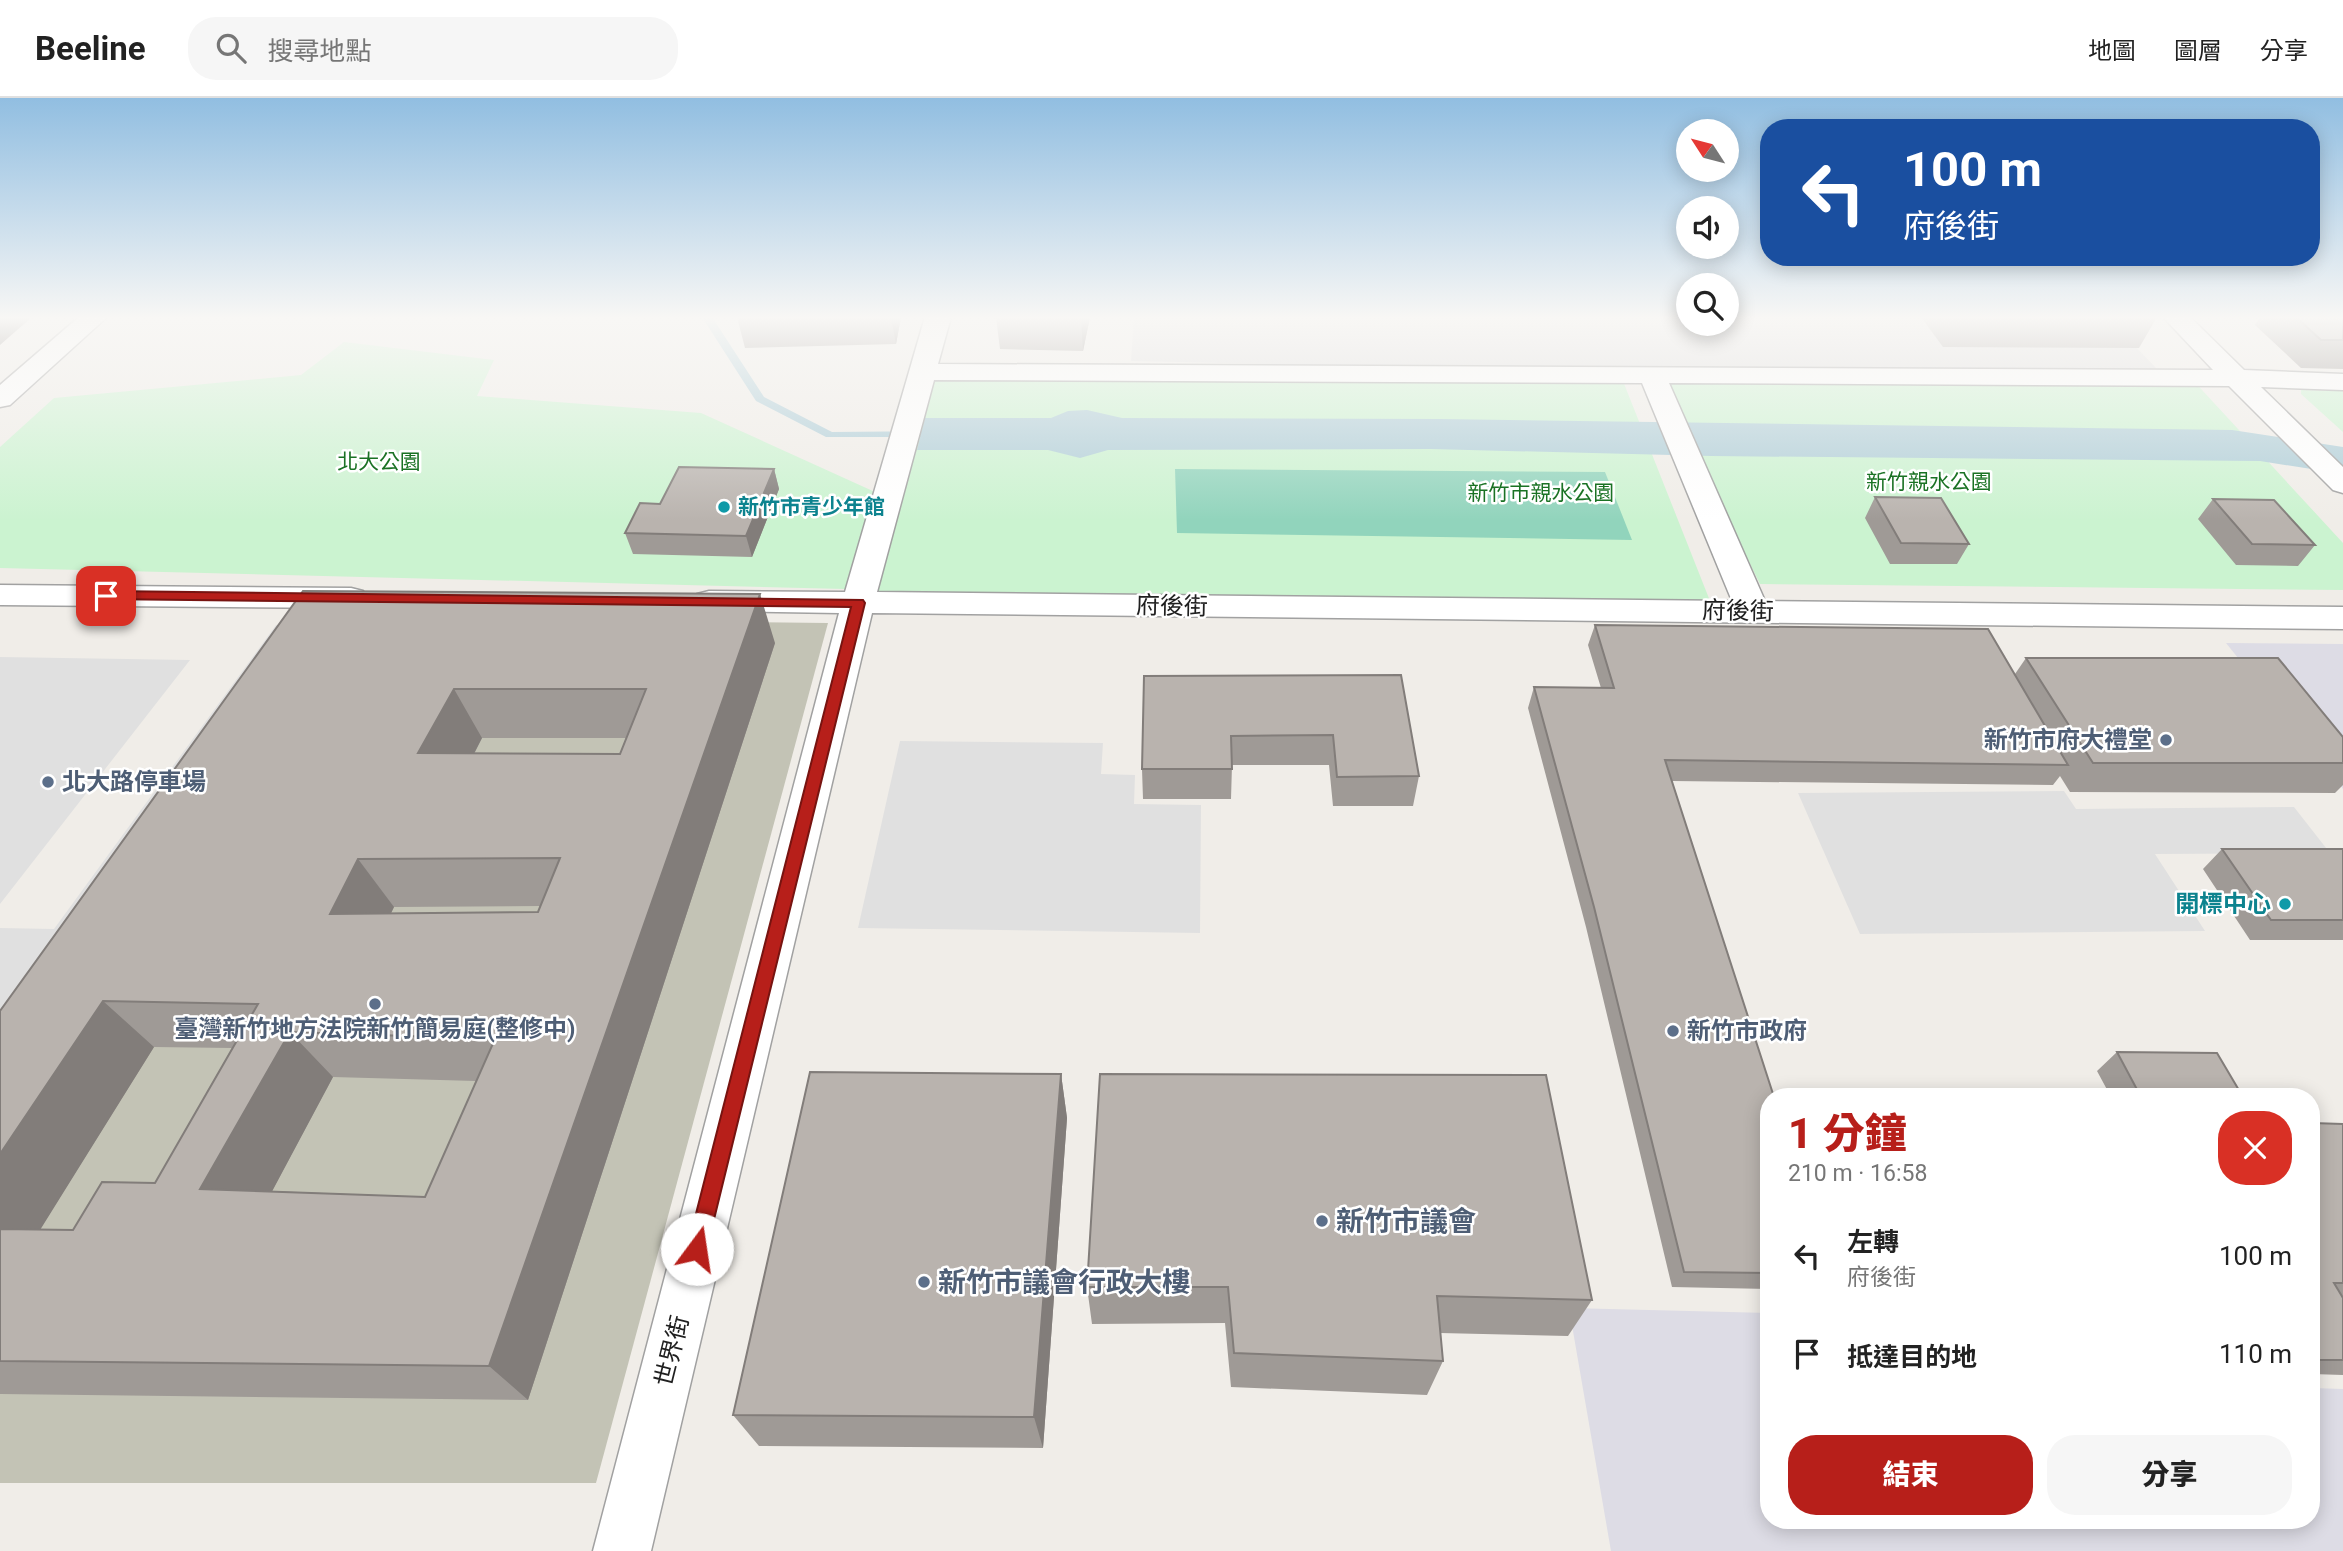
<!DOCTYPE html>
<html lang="zh-TW">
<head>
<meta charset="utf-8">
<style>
  body { margin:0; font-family:Roboto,"Noto Sans TC",sans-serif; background:#f6f6f6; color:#222; height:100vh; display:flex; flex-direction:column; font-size:26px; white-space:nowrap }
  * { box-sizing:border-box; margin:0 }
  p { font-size:23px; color:#767676 }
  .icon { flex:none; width:38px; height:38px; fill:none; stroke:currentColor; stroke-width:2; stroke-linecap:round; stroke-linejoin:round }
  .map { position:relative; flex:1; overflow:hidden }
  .panel { position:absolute; left:1760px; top:990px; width:560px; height:441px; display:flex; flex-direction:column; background:#fff; border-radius:28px; box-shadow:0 4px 18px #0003 }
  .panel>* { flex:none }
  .banner { position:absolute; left:1760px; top:21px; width:560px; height:147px; border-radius:28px; box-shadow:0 4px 18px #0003; background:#1a4fa0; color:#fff; overflow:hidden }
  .needle { width:46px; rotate:306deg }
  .tools { position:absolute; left:1676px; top:21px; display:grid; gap:14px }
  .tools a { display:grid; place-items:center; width:63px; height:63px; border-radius:50%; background:#fff; box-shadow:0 4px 18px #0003; font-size:35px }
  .pin { position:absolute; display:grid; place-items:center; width:60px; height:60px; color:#fff; margin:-30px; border-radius:14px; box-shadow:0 4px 10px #0006 }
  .me { position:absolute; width:77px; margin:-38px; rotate:14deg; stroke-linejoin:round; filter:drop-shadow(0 0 5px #0008) }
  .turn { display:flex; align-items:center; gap:24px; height:147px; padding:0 28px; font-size:32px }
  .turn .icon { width:91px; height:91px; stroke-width:2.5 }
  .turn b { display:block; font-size:49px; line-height:60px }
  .round { display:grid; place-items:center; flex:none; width:74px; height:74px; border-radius:28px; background:#f6f6f6 }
  .headline { display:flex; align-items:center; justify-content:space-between; height:119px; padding:0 28px }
  h1 { font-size:42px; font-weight:800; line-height:52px; color:#b71f1a }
  .cta { display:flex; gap:14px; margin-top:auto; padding:14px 28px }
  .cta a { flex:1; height:80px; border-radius:28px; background:#b71f1a; color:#fff; font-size:28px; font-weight:800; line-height:80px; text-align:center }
  .cta a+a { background:#f6f6f6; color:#222 }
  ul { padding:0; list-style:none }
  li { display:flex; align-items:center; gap:21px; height:98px; padding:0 28px }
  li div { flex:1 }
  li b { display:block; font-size:26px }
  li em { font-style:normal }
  header { display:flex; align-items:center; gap:42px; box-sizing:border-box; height:98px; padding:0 35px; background:#fff; border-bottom:2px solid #e0e0e0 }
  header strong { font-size:33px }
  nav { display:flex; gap:38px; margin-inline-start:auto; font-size:24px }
  .search { width:490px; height:63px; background:#f6f6f6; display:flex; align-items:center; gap:18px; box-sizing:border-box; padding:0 24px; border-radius:28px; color:#767676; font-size:26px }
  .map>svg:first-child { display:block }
  .residential { fill:#dedddd }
  .construction { fill:#c3c3b5 }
  .park { fill:#cbf3d0 }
  .pitch { fill:#91d4bc }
  .parking { fill:#e0e0e0 }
  .plaza { fill:#dddce5 }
  .water { fill:#aecdd7 }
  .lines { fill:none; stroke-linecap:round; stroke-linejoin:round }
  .stream { fill:#aecdd7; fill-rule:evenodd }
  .minor-casing { stroke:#a1a1a1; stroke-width:3 }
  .minor { fill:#fff; fill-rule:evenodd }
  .wall { fill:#9f9a96; fill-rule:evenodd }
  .shaded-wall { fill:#827d7a }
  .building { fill:#b9b3ae; stroke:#827d7a; stroke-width:2; fill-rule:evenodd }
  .route { fill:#b71f1a; stroke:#771411; stroke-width:2 }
  .culture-dot { fill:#0f9aa8; stroke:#fff; stroke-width:2.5 }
  .service-dot { fill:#5c6f8a; stroke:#fff; stroke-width:2.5 }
  .labels { text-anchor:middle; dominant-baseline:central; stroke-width:5; stroke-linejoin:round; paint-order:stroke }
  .far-park-label { font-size:21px; fill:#1a7224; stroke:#fff }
  .far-culture-label { font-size:21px; font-weight:bold; fill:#0d838f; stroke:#fff; text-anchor:start }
  .street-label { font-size:24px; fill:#202020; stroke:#fff }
  .service-label { font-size:24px; font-weight:bold; fill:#4e5e75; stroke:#fff; text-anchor:start }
  .culture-label { font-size:24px; font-weight:bold; fill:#0d838f; stroke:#fff; text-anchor:end }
  .near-service-label { font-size:28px; font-weight:bold; fill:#4e5e75; stroke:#fff; text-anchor:start }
</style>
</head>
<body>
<header>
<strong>Beeline</strong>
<div class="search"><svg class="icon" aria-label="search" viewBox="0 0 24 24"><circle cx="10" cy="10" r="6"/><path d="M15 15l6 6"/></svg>搜尋地點</div>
<nav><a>地圖</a><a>圖層</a><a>分享</a></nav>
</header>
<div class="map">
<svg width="2343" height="1453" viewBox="0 0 2343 1453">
  <rect width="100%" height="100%" fill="#f0ede8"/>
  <!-- residential -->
  <path class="residential" d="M1134 219H1689V226H1727V219H2107L2157 271 1421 269 1131 263Z"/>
  <!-- construction -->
  <path class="construction" d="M333 519 828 525 596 1385H0V1003Z"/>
  <!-- park -->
  <path class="park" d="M344 244 494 262 477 298 701 315 875 394 845 491 0 470V349L54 300 301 277Z
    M923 274 1621 278 1714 513 858 505Z
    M1657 278 2191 280 2343 445V492L1760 486Z
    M2301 292 2343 293V334L2301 296Z"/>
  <!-- pitch -->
  <path class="pitch" d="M1175 371 1605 374 1632 442 1177 435Z"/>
  <!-- parking -->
  <path class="parking" d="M276 527 312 530 0 985V830L54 831Z
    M0 559 190 562 0 806Z
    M900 643 1103 645 1101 676 1135 677 1134 706 1201 707 1200 835 858 830Z
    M2064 693 2076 711 2294 709 2330 755 2155 756 2205 833 1860 836 1798 695Z"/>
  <!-- plaza -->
  <path class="plaza" d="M2226 545 2343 546V691Z
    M1569 1210 1769 1215V1423H2312V1290L2343 1291V1453H1611Z"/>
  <!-- water -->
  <path class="water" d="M1087 312 1122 320 1440 321 2232 332 2343 349V376L2260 363 1711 358 1431 351 1108 352 1080 360 1048 352H917L925 320H1051L1068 313Z"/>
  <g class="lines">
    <!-- stream -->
    <path class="stream" d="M702 219H712L764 299 832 334 942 333 948 336 942 339H826L756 303Z"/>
    <!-- minor casing -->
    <g class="minor-casing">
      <path id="minor" d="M79 219H107L10 307 0 309V287Z
        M925 219H951L938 266 2213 272 2163 219H2190L2244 272 2343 276V292L2261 289 2343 369V395L2333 392 2229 288 1669 285 1765 503 2343 509V531L872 515 651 1453H593L839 515 709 513 697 510 693 503 697 496 709 493 845 494ZM934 282 1642 285 1732 503 877 494Z
        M0 487 351 490 363 493 367 500 363 507 351 510 0 507Z"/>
    </g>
    <!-- minor -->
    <use href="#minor" class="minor"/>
  </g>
  <!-- wall -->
  <path class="wall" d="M737 219H901L896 246 745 250Z
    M996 219H1090L1083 253 1000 251Z
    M1921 219H2157L2139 250 1943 249Z
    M2260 219H2343V271L2301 270 2255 227Z
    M774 371 779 391 752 459 633 456 625 435 660 406Z
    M1875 399 1969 446 1957 466H1890L1865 420Z
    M2213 401 2315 447 2298 468 2236 467 2198 421Z
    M303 493 775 545 528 1302 0 1296V913ZM482 640H626L620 656H474ZM541 808 538 814 391 815 394 809ZM154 949 232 950 155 1085 73 1132 40 1131ZM333 979 476 983 425 1099 272 1093Z
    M1595 527 2015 576 2026 560 2343 639V687L2335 695 2070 694 2060 678 2053 687 1672 683 1769 999V1191L1672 1189 1586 829 1528 610 1534 589 1601 590 1588 547Z
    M1401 577 1419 678 1413 708H1333L1329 667H1232L1231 701H1143L1142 671 1144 578Z
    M2222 751H2343V842H2250L2203 771Z
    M2117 954 2243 999H2111L2097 973Z
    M1061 976 1067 1020 1043 1350 759 1348 733 1317Z
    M1100 976 1592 1202 1568 1238 1440 1235 1443 1263 1427 1297 1231 1289 1225 1225 1092 1226 1087 1189Z
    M2312 1025 2343 1026V1277L2312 1276Z"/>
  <!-- shaded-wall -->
  <path class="shaded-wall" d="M0 219H32L0 247Z
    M891 219H901L896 246Z
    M1081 219H1090L1083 253Z
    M774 371 779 391 752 459 746 438Z
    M760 496 775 545 528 1302 489 1268Z
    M454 591 482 640 449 704 418 655Z
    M358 761 394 809 368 863 330 816Z
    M103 903 154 949 17 1169 0 1159V1056Z
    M290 934 333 979 252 1131 200 1091Z
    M1061 976 1067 1020 1043 1350 1034 1319Z"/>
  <!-- building -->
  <path class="building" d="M2296 219H2343V242H2321Z
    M679 369 774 371 746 438 625 435 640 405 660 406Z
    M1875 399 1941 400 1969 446 1901 445Z
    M2213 401 2274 402 2315 447 2252 446Z
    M303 493 760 496 489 1268 0 1263V1131L73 1132 102 1084 155 1085 258 906 103 903 0 1056V913ZM454 591H646L620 656 418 655ZM560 760 538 814 330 816 358 761ZM290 934 495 941 425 1099 200 1091Z
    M1595 527 1988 531 2068 667 1665 662 1774 999H1769V1175L1684 1174 1594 809 1534 589 1614 590Z
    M2026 560H2278L2343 639V665H2093Z
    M1401 577 1419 678 1337 679 1333 637 1231 638 1232 671H1142L1144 578Z
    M2222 751H2343V822H2271Z
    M2117 954 2217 955 2243 999H2141Z
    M810 974 1061 976 1034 1319 733 1317Z
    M1100 976 1546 977 1592 1202 1437 1198 1443 1263 1234 1255 1228 1189H1087Z
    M2312 1025 2343 1026V1185H2334L2343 1200V1262H2312Z"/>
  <!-- sky -->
  <linearGradient id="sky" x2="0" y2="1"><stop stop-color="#91bee1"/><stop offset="0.52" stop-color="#f8f7f5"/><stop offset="1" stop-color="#f8f7f5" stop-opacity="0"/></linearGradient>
  <rect width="2343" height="423" fill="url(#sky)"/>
  <!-- route -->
  <path class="route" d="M106 493 863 502 865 505 705 1158 697 1161 690 1158 687 1151 851 509 101 501 99 498Z"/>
  <!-- markers -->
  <g class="culture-dot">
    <circle cx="724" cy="409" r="7"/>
    <circle cx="2285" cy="806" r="7"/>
  </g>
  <g class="service-dot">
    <circle cx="2166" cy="642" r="7"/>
    <circle cx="48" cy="684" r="7"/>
    <circle cx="375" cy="906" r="7"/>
    <circle cx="1673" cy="933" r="7"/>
    <circle cx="1322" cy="1123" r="7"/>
    <circle cx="924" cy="1184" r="7"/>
  </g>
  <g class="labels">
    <!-- far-park labels -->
    <g class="far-park-label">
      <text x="379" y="364">北大公園</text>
      <text x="1929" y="384">新竹親水公園</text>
      <text x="1541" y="395">新竹市親水公園</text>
    </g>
    <!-- far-culture labels -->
    <g class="far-culture-label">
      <text x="738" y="409">新竹市青少年館</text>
    </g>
    <!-- street labels -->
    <g class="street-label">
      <text transform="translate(1172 508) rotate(1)">府後街</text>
      <text transform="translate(1738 513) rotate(1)">府後街</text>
      <text transform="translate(672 1253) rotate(-76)">世界街</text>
    </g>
    <!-- service labels -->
    <g class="service-label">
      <text x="2152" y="642" text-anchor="end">新竹市府大禮堂</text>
      <text x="62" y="684">北大路停車場</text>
      <text x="375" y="931" text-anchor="middle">臺灣新竹地方法院新竹簡易庭(整修中)</text>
      <text x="1687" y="933">新竹市政府</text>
    </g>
    <!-- culture labels -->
    <g class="culture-label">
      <text x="2271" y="806">開標中心</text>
    </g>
    <!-- near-service labels -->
    <g class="near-service-label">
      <text x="1336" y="1123">新竹市議會</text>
      <text x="938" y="1184">新竹市議會行政大樓</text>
    </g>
  </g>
</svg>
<div class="tools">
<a><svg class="needle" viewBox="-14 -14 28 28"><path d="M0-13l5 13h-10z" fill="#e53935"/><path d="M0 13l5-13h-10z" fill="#767676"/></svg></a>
<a><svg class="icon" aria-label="sound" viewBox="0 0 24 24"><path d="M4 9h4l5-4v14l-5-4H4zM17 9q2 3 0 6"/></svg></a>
<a><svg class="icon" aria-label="search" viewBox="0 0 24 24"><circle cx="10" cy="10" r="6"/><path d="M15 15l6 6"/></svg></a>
</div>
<div class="pin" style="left:106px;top:498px;background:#d93025"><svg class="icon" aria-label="arrive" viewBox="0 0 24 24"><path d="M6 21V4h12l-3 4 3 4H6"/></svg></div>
<svg class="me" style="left:697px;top:1151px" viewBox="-20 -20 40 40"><circle r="19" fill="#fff"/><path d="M0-13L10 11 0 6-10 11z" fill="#b71f1a"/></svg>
<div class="banner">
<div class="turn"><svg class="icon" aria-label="left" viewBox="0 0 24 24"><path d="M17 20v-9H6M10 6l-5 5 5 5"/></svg><div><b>100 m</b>府後街</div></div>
</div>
<section class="panel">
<div class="headline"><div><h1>1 分鐘</h1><p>210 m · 16:58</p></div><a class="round" style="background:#d93025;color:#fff"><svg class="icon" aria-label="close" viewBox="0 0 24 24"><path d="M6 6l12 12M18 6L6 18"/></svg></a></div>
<ul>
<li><svg class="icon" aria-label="left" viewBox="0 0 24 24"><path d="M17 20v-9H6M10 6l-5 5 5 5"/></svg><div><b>左轉</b><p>府後街</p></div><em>100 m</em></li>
<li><svg class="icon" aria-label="arrive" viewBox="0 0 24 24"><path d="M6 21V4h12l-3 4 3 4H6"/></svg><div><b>抵達目的地</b></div><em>110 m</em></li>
</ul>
<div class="cta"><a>結束</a><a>分享</a></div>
</section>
</div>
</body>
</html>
